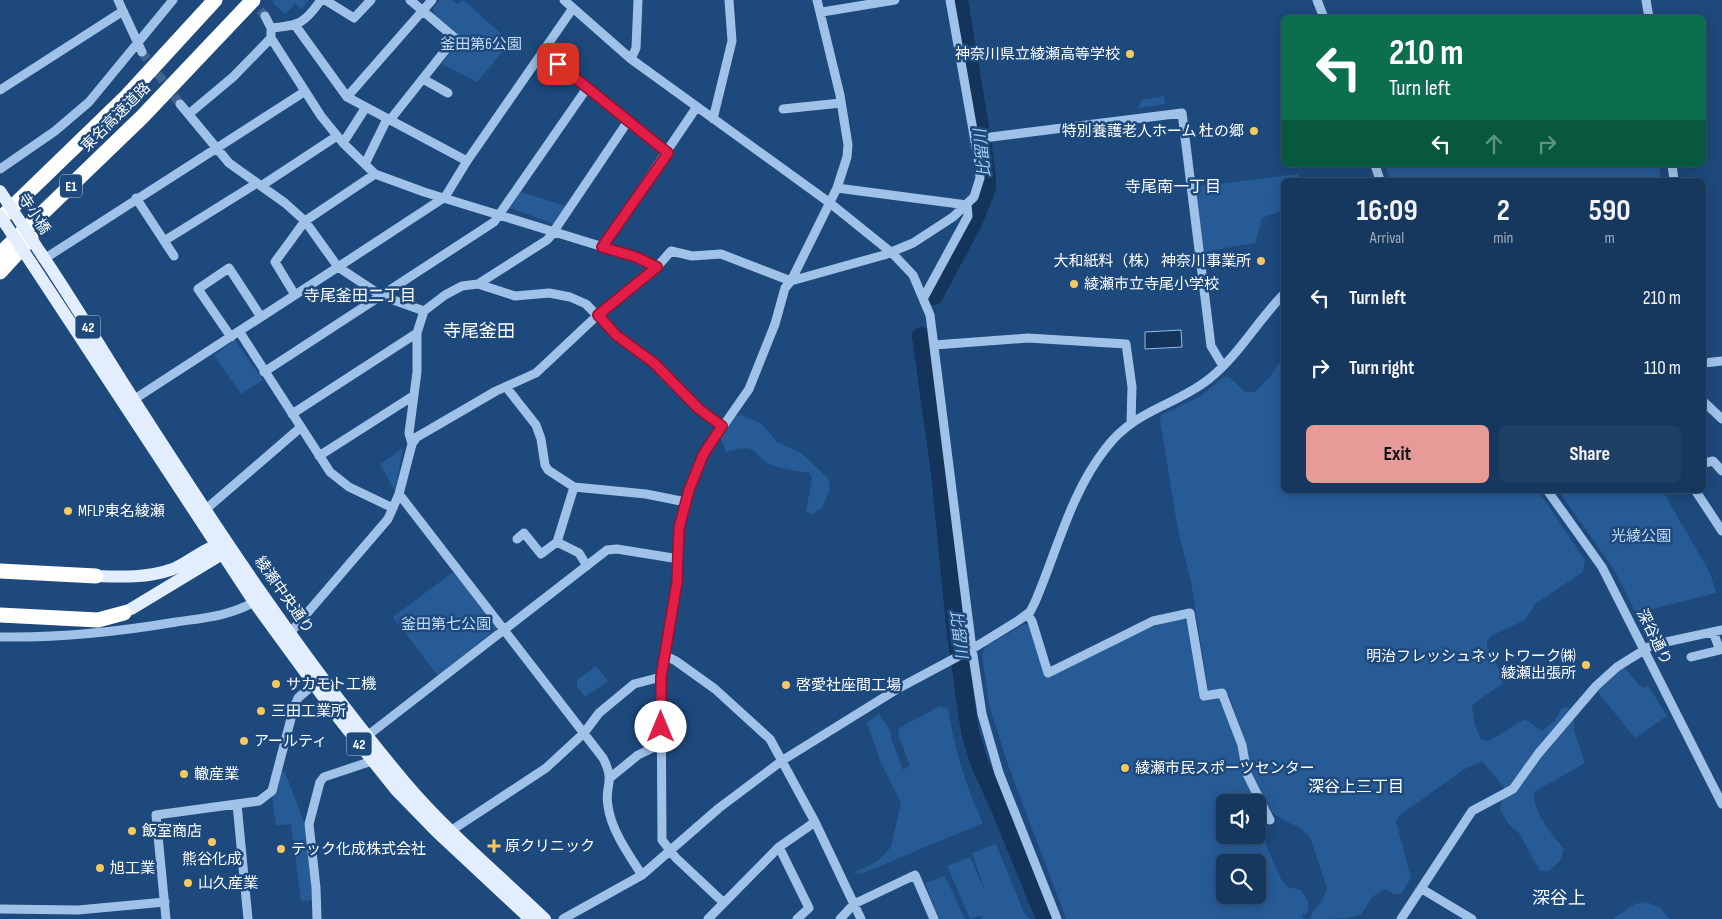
<!DOCTYPE html>
<html lang="en">
<head>
<meta charset="utf-8">
<style>
  body { margin:0; font-family:"Sofia Sans Condensed","Noto Sans JP",sans-serif; background:#1f3f64; color:#f1f3f6; height:100vh; display:flex; flex-direction:column; font-size:19px; white-space:nowrap }
  * { box-sizing:border-box; margin:0 }
  p { font-size:16px; color:#9eacbc }
  .icon { flex:none; width:28px; height:28px; fill:none; stroke:currentColor; stroke-width:2; stroke-linecap:round; stroke-linejoin:round }
  .map { position:relative; flex:1; overflow:hidden }
  .drawer { position:absolute; left:1281px; top:178px; width:425px; height:315px; display:flex; flex-direction:column; background:#16375e; border-radius:8px; box-shadow:0 2px 12px #0003,0 0 0 1px #355173 }
  .drawer>* { flex:none }
  .banner { position:absolute; left:1281px; top:15px; width:425px; height:152px; border-radius:8px; box-shadow:0 2px 12px #0003,0 0 0 1px #355173; background:#0b6e4f; color:#fff; overflow:hidden }
  .tools { position:absolute; left:1216px; top:794px; display:grid; gap:10px }
  .tools a { display:grid; place-items:center; width:50px; height:50px; border-radius:8px; background:#16375e; box-shadow:0 2px 12px #0003,0 0 0 1px #355173; font-size:25px }
  .pin { position:absolute; display:grid; place-items:center; width:42px; height:42px; color:#fff; margin:-21px; border-radius:10px; box-shadow:0 2px 8px #0006 }
  .me { position:absolute; width:55px; margin:-28px; rotate:0deg; stroke-linejoin:round; filter:drop-shadow(0 0 4px #0008) }
  .turn { display:flex; align-items:center; gap:18px; height:105px; padding:0 25px; font-size:22px }
  .turn .icon { width:65px; height:65px; stroke-width:2.5 }
  .turn b { display:block; font-size:35px; line-height:42px }
  .lanes { display:flex; align-items:center; height:48px; padding:0 25px; background:#0003; justify-content:center; gap:25px; direction:ltr }
  .lanes .off { opacity:.35 }
  .eta { display:flex; justify-content:space-evenly; align-items:center; height:85px; text-align:center }
  .eta b { font-size:30px; font-weight:700; line-height:35px }
  .cta { display:flex; gap:10px; margin-top:auto; padding:10px 25px }
  .cta a { flex:1; height:58px; border-radius:8px; background:#e69b98; color:#111; font-size:20px; font-weight:700; line-height:58px; text-align:center }
  .cta a+a { background:#1f3f64; color:#f1f3f6 }
  ul { padding:0; list-style:none }
  li { display:flex; align-items:center; gap:15px; height:70px; padding:0 25px }
  li div { flex:1 }
  li b { display:block; font-size:19px }
  li em { font-style:normal }
  .map>svg:first-child { display:block }
  .green { fill:#275b96; fill-rule:evenodd }
  .water { fill:#14345c; stroke:#93bdea }
  .lines { fill:none; stroke-linecap:round; stroke-linejoin:round }
  .river { stroke:#14345c; stroke-width:18 }
  .minor-tunnel { stroke:#3f6490; stroke-width:9; stroke-dasharray:9 4.5; stroke-linecap:butt }
  .minor { stroke:#a0c2e8; stroke-width:9 }
  .major { stroke:#e2edfe; stroke-width:12 }
  .highway { stroke:#fff; stroke-width:15 }
  .major-bridge { stroke:#e2edfe; stroke-width:12 }
  .route-casing { stroke:#92132f; stroke-width:12 }
  .route { stroke:#e11d48; stroke-width:9 }
  .poi-dot { fill:#f7c85f; stroke:#1d497d; stroke-width:2 }
  .labels { text-anchor:middle; dominant-baseline:central; stroke-width:5; stroke-linejoin:round; paint-order:stroke }
  .shield { fill:#1d497d; stroke:#bbc8d8; stroke-width:1 }
  .shield-label { font-size:14px; font-weight:bold; fill:#fff }
  .park-label { font-size:15px; fill:#c4dcf6; stroke:#1d497d }
  .poi-label { font-size:15px; fill:#fff; stroke:#1d497d; text-anchor:start }
  .street-label { font-size:15px; fill:#fff; stroke:#1d497d }
  .water-label { font-size:16px; font-style:italic; fill:#abccf0; stroke:#1d497d }
  .neighbourhood-label { font-size:16px; fill:#fff; stroke:#1d497d }
  .quarter-label { font-size:18px; fill:#fff; stroke:#1d497d }
</style>
</head>
<body>
<div class="map">
<svg width="1722" height="919" viewBox="0 0 1722 919">
  <rect width="100%" height="100%" fill="#1d497d"/>
  <!-- green -->
  <path class="green" d="M274 0H309L302 9 294 3 291 9 285 14 272 2Z
    M440 0H452L458 4 463 0 511 42 477 82 442 64 460 36 434 14 433 8Z
    M1164 96 1165 104 1138 108 1142 100Z
    M1385 165H1659L1661 180H1390Z
    M1298 174 1299 180H1284V210L1262 218 1255 243 1204 252 1194 187Z
    M521 192 566 206 554 224 510 208Z
    M1284 337V490H1463L1468 492 1538 490 1585 560 1583 572 1535 604 1525 620 1491 636 1487 641V647L1502 675V684L1472 705 1475 725 1481 739 1489 741 1525 719 1542 731 1554 721 1563 707 1570 708 1574 716V731L1585 763 1534 792C1533 813 1551 833 1564 849L1561 860 1549 871H1540L1519 833 1509 825 1500 809 1504 787 1482 761 1463 770 1399 816 1396 821 1411 878 1401 894H1394L1384 889C1365 900 1372 902 1360 915 1353 919 1321 919 1310 919L1313 911 1322 901 1327 888 1310 837 1300 828 1283 820 1272 812 1249 772 1246 745 1230 698 1226 692 1208 690 1191 581 1178 531 1160 421 1161 415 1199 397 1224 377H1229L1245 392H1255L1271 376 1280 361Z
    M235 340 263 380 241 394 214 355Z
    M741 415 761 423 777 442 801 453 828 478 830 489 822 508 812 514 806 512 812 479 810 473C798 471 786 470 775 466 751 460 764 440 726 452L720 437 730 418Z
    M403 448 395 492 380 464Z
    M1558 490H1662L1710 573 1716 593 1636 613 1615 571Z
    M452 573H455L497 628 438 676 393 617Z
    M1183 618 1187 622 1201 700 1218 698 1224 702 1239 749 1241 771 1257 802H1225V835H1258V803L1264 814 1260 830 1281 879 1288 887 1301 890C1306 897 1312 906 1306 914H1302L1303 919H1066L1008 765 989 705 982 654 986 646 1025 624 1031 626 1045 677 1047 678C1091 653 1134 629 1183 618ZM1225 862H1258V895H1225Z
    M596 666 608 681 585 697 577 687V680Z
    M1624 667 1640 686 1644 688 1648 685 1667 716 1635 738 1597 691Z
    M940 706 948 709C955 749 965 786 983 823L861 874 853 873 878 861 891 847 901 803 881 763 867 723 879 714 890 730 891 738 903 770 910 766 898 734 899 728Z
    M281 772H285L304 823 313 900 301 901 291 824 276 826 272 797 278 787Z
    M996 844 1024 913 1030 919H981L982 915 970 919 947 866 970 857 985 891 972 853Z
    M945 876 965 919H939L925 883Z
    M1647 902 1660 908 1670 919H1613L1635 904Z"/>
  <!-- water -->
  <path class="water" d="M1181 330 1182 347 1145 349V332Z"/>
  <g class="lines">
    <!-- river -->
    <path class="river" d="M934 296 974 221 987 188V176L981 133 959 0
      M921 336 940 473 956 635 970 732 979 762 1002 813 1045 919"/>
    <!-- minor-tunnel -->
    <path class="minor-tunnel" d="M251 0 265 16
      M142 52 180 104"/>
    <!-- minor -->
    <path class="minor" d="M118 0 123 11
      M325 0 354 18 371 0
      M564 0 631 59 830 203 892 253 913 275 930 315 972 649 982 714 999 773 1057 919
      M1317 0 1324 18
      M1646 0 1649 18
      M822 12 895 0
      M265 16 271 28V38L321 116 343 143 375 174 424 192 636 257 657 267
      M295 25 347 97 467 161
      M271 28C300 25 304 24 321 0
      M544 53 668 153
      M631 59 636 48 638 0
      M423 79 448 93
      M0 90 123 11 142 52
      M347 97 432 0
      M783 109 841 103
      M190 113 233 77 271 38
      M713 119 732 41 729 0
      M390 120 455 38 410 0
      M975 139 1182 113 1211 346 1223 366
      M343 143 366 107
      M365 164 387 119
      M1375 165 1380 180
      M1672 165 1674 180
      M0 169 55 131 89 102 173 0
      M261 186 337 136
      M837 188 967 205
      M136 198 174 256
      M554 231 628 121
      M164 241 257 183
      M602 247 696 108
      M44 259 304 92
      M478 284 515 296 549 293 570 297 586 304 616 335 654 363 699 409 722 426
      M295 295 275 262 305 221 375 174
      M924 297 968 216 967 205
      M424 311 382 296 338 267 445 197 467 161 573 8
      M239 331 330 472 349 487 393 508
      M231 337 198 289 229 268 261 317
      M934 345 1028 338 1126 344 1132 387 1131 423
      M1704 363 1722 361
      M264 372 494 222 587 88
      M506 387 536 425 541 439 545 465 548 470 574 487 646 494 686 502
      M130 402 338 267 305 221 285 203 229 163 180 104
      M1704 402 1722 419
      M292 414 417 333
      M412 444 409 433 417 372V333L424 311 445 295 462 286 478 284 547 240 555 231
      M319 456 413 396
      M1704 463 1713 461 1722 471
      M1547 490 1602 567 1722 804
      M1695 490 1722 531
      M399 494 603 758C616 783 604 785 608 806 611 830 629 855 642 875
      M205 510 300 428
      M517 539 524 533 541 554 557 542 574 487
      M557 542 579 553 587 566
      M1027 614 1032 621 1048 673 1153 621 1190 613 1204 696 1222 693 1242 745 1247 774 1270 820
      M290 633 388 519 399 494 412 444 417 437 496 391 536 373 602 311 657 267 671 251 692 256 721 254 791 281 837 188 847 157 848 145 840 95 817 0
      M0 637C60 638 117 632 176 622 203 618 230 616 254 602
      M664 655 676 661 715 689 770 739 815 822 861 919
      M1691 657 1720 650 1713 632
      M367 736 607 550 617 549 679 559
      M611 777 638 755 661 744
      M237 804 248 919
      M452 830 546 768 584 733 599 713 634 684 661 677
      M779 847 809 908 797 919
      M1422 889 1472 919
      M724 903 676 858 662 840 661 677 677 582 679 528 689 491 703 455 749 389 775 324 785 288 791 281 884 255 913 243 953 217 974 197 980 178 979 164 950 0
      M0 909 78 910 165 902
      M166 919 156 815 259 801 272 791 294 707 298 698 314 684
      M317 919 316 888 309 824 320 782 324 777 372 761
      M563 919 642 875 719 808 783 760 899 688 972 649 1019 620 1030 612 1035 602C1057 551 1071 492 1106 448 1136 409 1175 406 1209 379 1239 355 1257 321 1284 294
      M708 919 779 847 815 822
      M840 919 854 904 915 875 934 919
      M1401 919 1472 811 1513 789 1538 754 1596 686 1617 667 1652 645 1722 630"/>
    <!-- major -->
    <path class="major" d="M42 255C74 302 103 352 134 400 218 531 304 662 404 781 446 831 498 874 545 919
      M32 264 254 602 340 720 396 790 436 831 530 919
      M96 576C122 577 148 578 173 569 190 562 206 546 224 544
      M115 615 131 609 222 554 227 547"/>
    <!-- highway -->
    <path class="highway" d="M1 218 125 98 215 0
      M0 254 142 117 253 0
      M0 272 31 238
      M0 571 96 576
      M0 615 98 620 124 613"/>
    <!-- major-bridge -->
    <path class="major-bridge" d="M0 191 42 255
      M0 216 32 264"/>
  </g>
  <g class="lines">
    <!-- route casing -->
    <g class="route-casing">
      <path id="route" d="M558 64 668 153 602 247 636 257 657 267 598 315 616 335 654 363 699 409 722 426 703 455 689 490 679 528 677 582 661 677V727"/>
    </g>
    <!-- route -->
    <use href="#route" class="route"/>
  </g>
  <!-- markers -->
  <g class="poi-dot">
    <circle cx="1130" cy="54" r="5"/>
    <circle cx="1254" cy="131" r="5"/>
    <circle cx="1261" cy="261" r="5"/>
    <circle cx="1074" cy="284" r="5"/>
    <circle cx="68" cy="511" r="5"/>
    <circle cx="1586" cy="665" r="5"/>
    <circle cx="276" cy="684" r="5"/>
    <circle cx="786" cy="685" r="5"/>
    <circle cx="261" cy="711" r="5"/>
    <circle cx="244" cy="741" r="5"/>
    <circle cx="1125" cy="768" r="5"/>
    <circle cx="184" cy="774" r="5"/>
    <circle cx="132" cy="831" r="5"/>
    <circle cx="212" cy="842" r="5"/>
    <path d="M491.5 838.5h5v5h5v5h-5v5h-5v-5h-5v-5h5z"/>
    <circle cx="281" cy="849" r="5"/>
    <circle cx="100" cy="868" r="5"/>
    <circle cx="188" cy="883" r="5"/>
  </g>
  <g class="labels">
    <!-- shield labels -->
    <g class="shield">
      <rect x="60" y="174.5" width="22" height="23" rx="4"/>
      <rect x="75.5" y="315.5" width="25" height="23" rx="4"/>
      <rect x="346.5" y="732.5" width="25" height="23" rx="4"/>
    </g>
    <g class="shield-label">
      <text x="71" y="186">E1</text>
      <text x="88" y="327">42</text>
      <text x="359" y="744">42</text>
    </g>
    <!-- park labels -->
    <g class="park-label">
      <text x="481" y="44">釜田第6公園</text>
      <text x="1641" y="536">光綾公園</text>
      <text x="446" y="624">釜田第七公園</text>
    </g>
    <!-- poi labels -->
    <g class="poi-label">
      <text x="1120" y="54" text-anchor="end">神奈川県立綾瀬高等学校</text>
      <text x="1244" y="131" text-anchor="end">特別養護老人ホーム 杜の郷</text>
      <text x="1251" y="261" text-anchor="end">大和紙料（株） 神奈川事業所</text>
      <text x="1084" y="284">綾瀬市立寺尾小学校</text>
      <text x="78" y="511">MFLP東名綾瀬</text>
      <text x="1576" y="656" text-anchor="end">明治フレッシュネットワーク㈱<tspan x="1576" dy="17">綾瀬出張所</tspan></text>
      <text x="286" y="684">サカモト工機</text>
      <text x="796" y="685">啓愛社座間工場</text>
      <text x="271" y="711">三田工業所</text>
      <text x="254" y="741">アールティ</text>
      <text x="1135" y="768">綾瀬市民スポーツセンター</text>
      <text x="194" y="774">轍産業</text>
      <text x="142" y="831">飯室商店</text>
      <text x="505" y="846">原クリニック</text>
      <text x="291" y="849">テック化成株式会社</text>
      <text x="212" y="859" text-anchor="middle">熊谷化成</text>
      <text x="110" y="868">旭工業</text>
      <text x="198" y="883">山久産業</text>
    </g>
    <!-- street labels -->
    <g class="street-label">
      <text transform="translate(116 117) rotate(-45)">東名高速道路</text>
      <text transform="translate(34 214) rotate(57)">寺小橋</text>
      <text transform="translate(284 595) rotate(55)">綾瀬中央通り</text>
      <text transform="translate(1654 637) rotate(64)">深谷通り</text>
    </g>
    <!-- water labels -->
    <g class="water-label">
      <text transform="translate(983 153) rotate(-96)">比留川</text>
      <text transform="translate(958 634) rotate(83)">比留川</text>
    </g>
    <!-- neighbourhood labels -->
    <g class="neighbourhood-label">
      <text x="1173" y="187">寺尾南一丁目</text>
      <text x="360" y="296">寺尾釜田二丁目</text>
      <text x="1356" y="787">深谷上三丁目</text>
    </g>
    <!-- quarter labels -->
    <g class="quarter-label">
      <text x="479" y="331">寺尾釜田</text>
      <text x="1559" y="898">深谷上</text>
    </g>
  </g>
</svg>
<div class="tools">
<a><svg class="icon" aria-label="sound" viewBox="0 0 24 24"><path d="M4 9h4l5-4v14l-5-4H4zM17 9q2 3 0 6"/></svg></a>
<a><svg class="icon" aria-label="search" viewBox="0 0 24 24"><circle cx="10" cy="10" r="6"/><path d="M15 15l6 6"/></svg></a>
</div>
<div class="pin" style="left:558px;top:64px;background:#d93025"><svg class="icon" aria-label="arrive" viewBox="0 0 24 24"><path d="M6 21V4h12l-3 4 3 4H6"/></svg></div>
<svg class="me" style="left:661px;top:727px" viewBox="-20 -20 40 40"><circle r="19" fill="#fff"/><path d="M0-13L10 11 0 6-10 11z" fill="#e11d48"/></svg>
<div class="banner">
<div class="turn"><svg class="icon" aria-label="left" viewBox="0 0 24 24"><path d="M17 20v-9H6M10 6l-5 5 5 5"/></svg><div><b>210 m</b>Turn left</div></div>
<div class="lanes"><svg class="icon" aria-label="left" viewBox="0 0 24 24"><path d="M17 20v-9H6M10 6l-5 5 5 5"/></svg><svg class="icon off" aria-label="ahead" viewBox="0 0 24 24"><path d="M12 20V5M6 11l6-6 6 6"/></svg><svg class="icon off" aria-label="right" viewBox="0 0 24 24"><path d="M7 20v-9h11M14 6l5 5-5 5"/></svg></div>
</div>
<section class="drawer">
<div class="eta">
<div><b>16:09</b><p>Arrival</p></div>
<div><b>2</b><p>min</p></div>
<div><b>590</b><p>m</p></div>
</div>
<ul>
<li><svg class="icon" aria-label="left" viewBox="0 0 24 24"><path d="M17 20v-9H6M10 6l-5 5 5 5"/></svg><div><b>Turn left</b></div><em>210 m</em></li>
<li><svg class="icon" aria-label="right" viewBox="0 0 24 24"><path d="M7 20v-9h11M14 6l5 5-5 5"/></svg><div><b>Turn right</b></div><em>110 m</em></li>
</ul>
<div class="cta"><a>Exit</a><a>Share</a></div>
</section>
</div>
</body>
</html>
